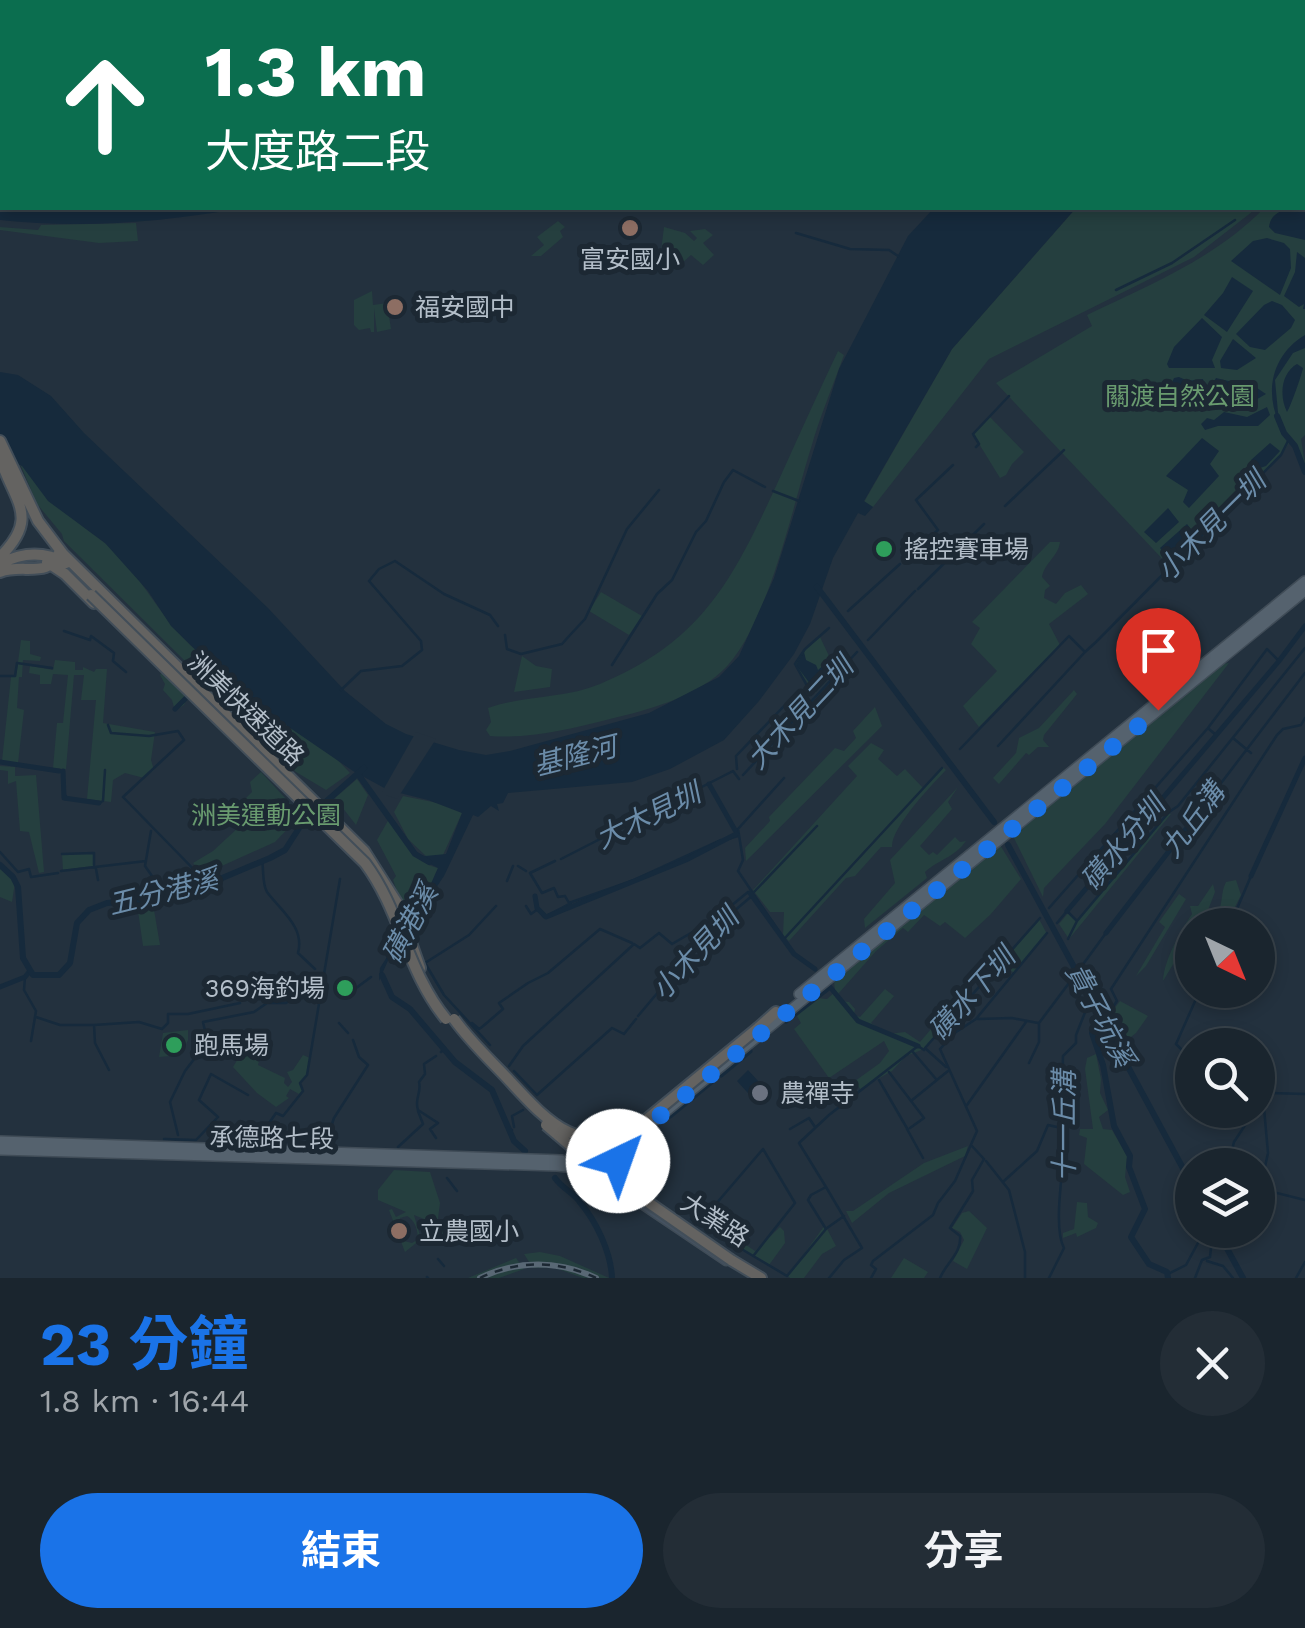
<!DOCTYPE html>
<html lang="zh-TW">
<head>
<meta charset="utf-8">
<style>
  body { margin:0; font-family:"Work Sans","Noto Sans TC",sans-serif; background:#232d36; color:#f1f3f6; height:100vh; display:flex; flex-direction:column; font-size:38px; white-space:nowrap }
  * { box-sizing:border-box; margin:0 }
  p { font-size:32px; color:#9fa5aa }
  .icon { flex:none; width:55px; height:55px; fill:none; stroke:currentColor; stroke-width:2; stroke-linecap:round; stroke-linejoin:round }
  .map { position:relative; height:1278px; overflow:hidden }
  .side { display:flex; flex-direction:column; background:#1a252e; flex:1 }
  .side>* { flex:none }
  .top-card { position:absolute; left:0px; top:0px; width:1305px; height:210px; box-shadow:0 5px 15px #0003,0 0 0 2px #38424a; background:#0b6e4f; color:#fff; overflow:hidden }
  .needle { width:65px; rotate:137deg }
  .fabs { position:absolute; left:1175px; top:908px; display:grid; gap:20px }
  .fabs a { display:grid; place-items:center; width:100px; height:100px; border-radius:50%; background:#1a252e; box-shadow:0 5px 15px #0003,0 0 0 2px #38424a; font-size:50px }
  .pin { position:absolute; display:grid; place-items:center; width:85px; height:85px; color:#fff; margin:-102px -42px; border-radius:50% 50% 50% 0; rotate:-45deg; box-shadow:0 0 10px #0007 }
  .pin .icon { rotate:45deg }
  .me { position:absolute; width:110px; margin:-55px; rotate:42deg; stroke-linejoin:round; filter:drop-shadow(0 0 8px #0008) }
  .turn { display:flex; align-items:center; gap:35px; height:210px; padding:0 40px; font-size:45px }
  .turn .icon { width:130px; height:130px; stroke-width:2.5 }
  .turn b { display:block; font-size:70px; line-height:85px }
  .round { display:grid; place-items:center; flex:none; width:105px; height:105px; border-radius:52px; background:#232d36 }
  .summary { display:flex; align-items:center; justify-content:space-between; height:170px; padding:0 40px }
  h1 { font-size:60px; font-weight:700; line-height:75px; color:#1a73e8 }
  .action { display:flex; gap:20px; margin-top:auto; padding:20px 40px }
  .action a { flex:1; height:115px; border-radius:60px; background:#1a73e8; color:#fff; font-size:40px; font-weight:700; line-height:115px; text-align:center }
  .action a+a { background:#232d36; color:#f1f3f6 }
  .map>svg:first-child { display:block }
  .green { fill:#253f3f; fill-rule:evenodd }
  .water { fill:#162a3c }
  .pier { fill:#23313e }
  .lines { fill:none; stroke-linecap:round; stroke-linejoin:round }
  .stream { stroke:#162a3c; stroke-width:2.5 }
  .canal { stroke:#162a3c; stroke-width:5 }
  .river { stroke:#162a3c; stroke-width:6 }
  .ferry { stroke:#6b8ca9; stroke-width:2.5; stroke-dasharray:12 10; stroke-linecap:butt }
  .secondary-casing { stroke:#404c57; stroke-width:11 }
  .primary-casing { stroke:#404c57; stroke-width:12 }
  .trunk-casing { stroke:#424e59; stroke-width:14 }
  .secondary { stroke:#455261; stroke-width:8 }
  .primary { stroke:#55626e; stroke-width:9 }
  .trunk { stroke:#646361; stroke-width:10 }
  .rail-casing { stroke:#596875; stroke-width:6 }
  .rail { stroke:#1c2833; stroke-width:2.5; stroke-dasharray:8; stroke-linecap:butt }
  .trunk-bridge-casing { stroke:#424e59; stroke-width:14; stroke-linecap:butt }
  .trunk-bridge { stroke:#646361; stroke-width:10 }
  .route { stroke:#1a73e8; stroke-width:18; stroke-dasharray:0 32.4 }
  .education-dot { fill:#8d6e63; stroke:#1c2833; stroke-width:4 }
  .leisure-dot { fill:#2e9e5b; stroke:#1c2833; stroke-width:4 }
  .worship-dot { fill:#6b7280; stroke:#1c2833; stroke-width:4 }
  .labels { text-anchor:middle; dominant-baseline:central; stroke-width:10; stroke-linejoin:round; paint-order:stroke }
  .poi-label { font-size:25px; fill:#b3bec9; stroke:#1c2833; text-anchor:start }
  .park-label { font-size:25px; fill:#699b6f; stroke:#1c2833 }
  .street-label { font-size:25px; fill:#b3bec9; stroke:#1c2833 }
  .water-label { font-size:28px; font-style:italic; fill:#6b8ca9; stroke:#1c2833 }
</style>
</head>
<body>
<div class="map">
<svg width="1305" height="1278" viewBox="0 0 1305 1278">
  <rect width="100%" height="100%" fill="#23313e"/>
  <!-- green -->
  <path class="green" d="M1305 165V435L1301 439 1305 464 1291 440 1280 457 1170 567 996 383 1092 326 1087 315C1149 285 1216 258 1264 208H1302Z
    M1076 208H1257L1194 257 989 359 873 507 864 502 952 349Z
    M558 221 565 227 560 231 563 237 541 256H531L544 245 537 237Z
    M136 223 138 241 99 243 0 230V227L38 230 41 225Z
    M664 227 685 233 694 241 697 238 690 231 705 229 713 235 703 243 714 255 703 265 691 255 680 265 661 251Z
    M372 291 373 305 387 303 391 329 377 332 374 308V332H371L370 328 359 330 354 325V300Z
    M838 351 844 355C833 386 820 416 811 448 792 508 767 631 721 672 691 699 647 710 610 719 570 729 531 739 490 736L486 730 491 722 488 708C525 695 564 699 600 684 703 641 733 579 777 484 797 440 817 395 838 351Z
    M989 416 1024 452 1012 464 1006 475 1000 478 973 434Z
    M15 464 25 467C43 485 60 508 80 524 94 536 114 547 127 564 149 592 168 626 196 650L186 662 64 541 62 534 37 504 21 466 0 465Z
    M1050 542H1060C1058 557 1045 562 1042 577L1050 586 1045 590 1044 598 1056 604 1065 593 1081 585 1088 594 1049 624 1060 645 979 727 963 706 997 671 971 644 980 628 972 622Z
    M601 592 642 616 629 635 589 611Z
    M820 637 829 656 835 655 843 664 815 693 795 665 805 650Z
    M21 640 30 641V654L41 657 40 661 23 660 22 677H19L17 708 24 710 18 763 2 761 11 677H16Z
    M197 656 206 659 211 667 205 675 212 671 220 673 256 705 286 721 288 726 334 756 350 773 326 790 296 772 189 666Z
    M522 656 536 666 552 669 550 687 514 692Z
    M55 660 75 662V670H83V667L94 672 96 669H107L103 723 155 732 151 760 154 770 144 778 125 773 113 780 111 802 87 799 96 700H81L84 675H74L66 769 53 768 57 723H63L68 675 53 674 51 684H40V675L29 673 30 666 53 670Z
    M1229 663 1105 824 1044 888 1043 897 1013 836 1222 664Z
    M162 672 187 698 184 705 175 711 172 700 163 690 165 684 160 675Z
    M1074 690 1077 694 1044 735 1043 740 1049 747H1038L1029 755 1026 753 999 784 993 778 1016 753 1019 738 1039 728Z
    M875 707 882 726 746 861 745 848 770 821 769 817 835 748 844 751 856 738 853 731Z
    M871 743 884 750 878 759 897 776 905 769 923 788 943 767 946 770C932 785 891 827 892 847H881L855 876 846 878 789 941 783 935 784 912H770L753 890 857 776 848 766Z
    M0 766 15 767V776L36 775 44 872 39 873 29 832 20 831 16 781 8 784V771L0 770Z
    M261 772 301 815 275 842 204 874 193 863 213 851 240 826 230 814 252 792 250 782Z
    M357 779 368 795 356 825 335 798Z
    M958 787 948 802 952 809 920 846 929 855 933 852 937 855 955 837 960 842 966 841C955 857 938 860 925 872L927 878 865 928 864 919 895 883 890 860Z
    M403 796 448 805 462 813 443 855 427 857 408 839 394 812Z
    M1168 814H1171L1069 939 1059 924 1069 912 1077 921Z
    M389 819C401 838 414 863 438 868L426 895 408 921 393 880 396 876 377 840Z
    M1000 845 1021 879 990 915 965 938 945 922 940 926 924 915 908 932 903 928 876 951 838 994 841 1001 849 1002 855 1009 854 1015 860 1017 885 989 894 996 871 1023 888 1034 905 1032 920 1042 957 999 963 1004 924 1049 906 1056 892 1071 860 1089 855 1081 880 1063 889 1051 884 1041 829 1078 794 1029 801 1023 797 1016 817 998 827 999 835 992 834 980Z
    M62 854H94L93 866 63 870Z
    M0 869 6 871 15 882 12 902 0 897Z
    M1236 880 1241 895 1233 911 1227 908 1216 925H1206L1210 915 1216 916C1224 904 1220 893 1226 882Z
    M1213 884 1215 892 1203 923 1192 925V933L1163 981C1164 960 1180 932 1192 914L1190 906H1198Z
    M1179 894 1186 899 1146 966 1136 976 1165 927 1159 922Z
    M163 900V904L154 910 160 945 143 946 137 904Z
    M1039 919 1047 934 1014 973 1002 963Z
    M1120 1001 1148 1016 1136 1033 1122 1044 1108 1017Z
    M188 1030V1040L181 1055 159 1057 163 1033Z
    M258 1035 253 1042 257 1045 251 1057 259 1061 258 1065 285 1078 284 1083 288 1087 292 1082 287 1072 293 1070 303 1055 310 1058 307 1075 299 1083 303 1091 299 1094 290 1089 286 1096 289 1098 276 1107 257 1093 233 1067 247 1044Z
    M1096 1054 1101 1079 1100 1093 1108 1110 1099 1117 1103 1129 1112 1130 1127 1156 1125 1177 1130 1192 1123 1195 1084 1164 1087 1138 1079 1135 1080 1129H1093L1085 1069 1087 1058Z
    M968 1146 965 1156 889 1193 852 1223 846 1211H853L924 1163Z
    M394 1170 430 1172 440 1203 437 1226 448 1230 447 1236 433 1238 424 1219 414 1215 421 1239 405 1252 389 1210 392 1209 396 1217 406 1212 378 1200V1190ZM407 1216C415 1220 419 1232 417 1240L412 1243 404 1241 398 1225 400 1218Z
    M1077 1202 1087 1203 1088 1217 1098 1223 1096 1228 1077 1237 1076 1233 1063 1238V1233L1074 1229Z
    M969 1211 987 1228 967 1269 953 1261 964 1240 960 1232 952 1228 962 1213Z
    M825 1225 836 1246 822 1254 804 1278H790L788 1276Z
    M780 1227 784 1231 785 1243 769 1265 737 1247 742 1242 755 1251Z
    M540 1252 560 1256 609 1278H583L553 1267 533 1268 524 1254Z
    M516 1258 524 1269 499 1278H468Z
    M904 1258 928 1272 924 1278H891Z"/>
  <!-- water -->
  <path class="water" d="M388 0H823L382 2Z
    M1143 0H1305V6L1303 7 1302 2H1140Z
    M0 92H2V208H243C164 222 80 229 0 220Z
    M1305 207V240L1275 233 1269 227C1271 209 1291 208 1305 207Z
    M934 208H1076L952 349 864 501 873 507 865 516 858 513 833 558 810 624 794 654 759 701 724 740 670 769 632 782 508 793 503 803 497 804 499 811 491 806 478 817 473 815 444 876 390 956 379 981 380 968 426 895 438 868 422 860 425 856 446 854 462 813 428 800 388 790 353 771 242 695 171 626 148 591 105 543 48 501 22 466 0 455V372L18 375 51 396 84 433 268 608 345 691 386 724 406 734 459 750 486 755 510 751 649 713 719 677 739 656 774 578 839 369 908 236Z
    M1267 238 1284 243 1290 249 1291 268 1280 295 1231 261 1253 241Z
    M1297 252 1305 258V309H1303L1304 304 1299 307 1284 296 1295 272Z
    M1232 277 1253 291 1227 332 1204 315 1223 293Z
    M1272 301 1282 305 1295 320 1291 328 1265 350 1250 347 1236 334 1264 305Z
    M1202 318 1222 337 1212 360 1215 368H1169L1167 364 1174 347Z
    M1305 335V348L1293 353 1275 380 1279 423C1264 390 1273 354 1305 335Z
    M1233 339 1256 358 1237 370 1221 368 1220 361Z
    M1297 364 1303 368C1302 374 1291 406 1287 412 1279 396 1281 373 1297 364Z
    M1179 377 1188 381 1203 379 1206 395 1211 400 1194 406 1191 396 1168 392 1174 378Z
    M1216 378 1257 388 1266 394 1252 402 1224 400 1213 383Z
    M1267 407 1270 415 1258 426H1218L1205 430 1201 424 1207 418 1214 420 1224 412 1247 417Z
    M1202 438 1219 451 1210 464 1219 476 1189 508 1183 502 1188 490 1166 476Z
    M1270 443 1280 451 1266 466 1257 469 1251 460Z
    M1168 508 1179 522 1156 543 1144 532Z
    M1187 524 1193 532 1167 556 1160 548Z
    M804 652 806 660 816 665 818 670 834 656 841 665 816 692 796 665Z
    M748 1070 769 1093 765 1092 757 1103 737 1081Z"/>
  <!-- pier -->
  <path class="pier" d="M416 732 436 739 397 799 386 795 382 792Z"/>
  <g class="lines">
    <!-- stream -->
    <path class="stream" d="M1302 83 1305 84
      M796 233 850 249 889 250 898 256
      M1116 290 1172 263 1235 220
      M976 447 979 444 973 434 1009 396
      M773 491 799 501
      M1005 506 1064 450
      M915 550 938 530 916 500 953 465
      M918 589 984 524
      M848 611 900 564
      M64 631 90 640 91 636 114 653 113 661 126 672
      M505 635 507 649 521 654 562 644 570 635 585 619 627 529 659 490
      M868 640 915 591
      M612 665 657 594 672 580 696 532 706 521 724 482 733 470 765 487
      M0 676H15L17 663 52 668
      M806 684 795 664 805 649 829 628
      M341 690 361 671 402 666 422 650 421 641 369 581 379 569 395 561 444 594 490 615 498 626
      M108 725 111 733 149 736 178 731 184 740 123 797 208 884
      M1209 729 1216 735
      M1233 738 1251 753
      M998 746 1085 652
      M960 749 1069 636 1085 652 1096 642 1281 455 1289 439
      M737 769 736 756 785 705
      M743 775 857 652
      M784 778 738 829 743 860 738 871 784 939 942 768
      M65 799 66 796
      M99 803 103 801 105 770
      M1196 816 1305 673
      M721 841 738 836
      M0 852 18 872 29 869 31 877 58 873
      M62 854 94 853V865
      M561 859 733 771 739 779
      M262 861C264 871 262 884 267 892 281 911 305 927 298 953L315 969
      M555 861 530 873 542 893 554 888 558 897 565 896 569 903 634 880 721 840
      M518 866 526 871
      M96 869 98 880
      M61 871 146 861
      M507 881 513 866
      M754 892 817 826
      M145 900 144 888 152 876 145 866 151 831
      M526 906 531 914 538 909 544 917 571 903
      M1049 908 1208 728 1267 649 1279 661
      M1057 923 1067 911 1076 920
      M1230 925 1251 876
      M1068 939 1077 921 1169 812 1178 806 1305 648
      M1081 967 1106 933
      M25 977 24 990 36 1011 31 1041
      M348 994 371 977
      M1108 1014 1117 1001 1111 989 1277 735 1283 729 1301 725 1305 718
      M638 1016 707 934 753 895
      M36 1017 60 1025H94L95 1043 109 1070
      M978 1019 1012 1018 1038 1023
      M339 1023 348 1033
      M472 1023 479 1029 482 1027 503 1009 499 1003 528 983 548 973 600 929 632 943
      M94 1025 139 1022 162 1029 168 1023V1014H188L240 1003
      M490 1045 444 995 425 963 469 935 496 906
      M441 1052 445 1048
      M913 1052 936 1079
      M239 1057 241 1055 236 1059 207 1040 203 1022 254 1012 267 1003H286L322 981
      M1192 1060 1176 1044 1200 990
      M1029 1063 1039 1042V1023L1072 979 1086 1010 1076 1035V1043L1063 1056C1062 1078 1065 1099 1066 1121 1067 1151 1051 1224 1064 1248L1049 1278
      M509 1066 523 1046 634 944 640 948 659 933 672 944 715 919 748 892
      M946 1067 925 1048 1040 918
      M514 1071 537 1095 612 1028 624 1034 636 1019
      M889 1072 924 1118 910 1128
      M879 1080 908 1130
      M1305 1094 1267 1093 1263 1097 1268 1153 1261 1185 1269 1191 1305 1200
      M1258 1098V1106
      M911 1101 948 1071
      M967 1105 1026 1022
      M514 1127 512 1116 523 1110
      M790 1129 809 1118 815 1127
      M907 1129 923 1158
      M510 1133 512 1130
      M178 1135 170 1102 185 1071 207 1042
      M249 1138 265 1129 276 1113 283 1116 303 1091 300 1083 307 1075 340 879
      M436 1138 430 1129 438 1123 418 1110C414 1098 422 1093 419 1082L425 1074 424 1064 436 1056
      M164 1139 196 1140 218 1117 199 1100 211 1074 248 1095
      M315 1144 325 1145 334 1118 368 1065 359 1057 353 1040
      M398 1147 423 1124 418 1111
      M986 1161 1009 1190 1025 1252V1278
      M1228 1165 1234 1142 1255 1110
      M447 1178 457 1191
      M1004 1181 1037 1151 1048 1125 1066 1129
      M826 1187 862 1248 844 1260 829 1278
      M691 1219 787 1276 826 1229 808 1200 811 1195 826 1187 799 1143 829 1115 918 1046 924 1050
      M704 1227 715 1205 763 1149 795 1203 754 1255
      M827 1228 844 1216
      M438 1238 441 1236
      M438 1259 444 1266
      M1207 1261 1223 1266 1233 1278
      M1168 1274 1186 1265 1205 1230
      M427 1277 428 1278
      M871 1278 876 1269 871 1265 873 1261 933 1215 938 1203 955 1181 977 1131 940 1049 956 1032 976 1019 1047 933
      M940 1278C946 1263 962 1253 960 1236L950 1228 973 1191 972 1180 984 1159 971 1145
      M1195 1278 1202 1260 1210 1257 1212 1239
      M1296 1278 1305 1262"/>
    <!-- canal -->
    <path class="canal" d="M175 709 186 698
      M0 762 59 771
      M63 771 64 798 99 803
      M709 784 735 830
      M1251 876 1305 758
      M750 893 794 954 815 969
      M535 896 537 908 546 917 686 860 736 834
      M1067 911 1279 661 1305 626
      M1106 933 1196 816
      M0 987 25 977 29 972
      M786 1021 830 987 858 1021 918 1046
      M721 1075 750 1051
      M670 1116 715 1079"/>
    <!-- river -->
    <path class="river" d="M1277 416 1284 433 1295 446 1305 472
      M817 587 994 822
      M358 774 415 854 429 862
      M1008 845 1192 1185
      M0 865 13 877 18 887 23 958 33 975H59L70 963 77 923 89 910 107 903 145 900 208 884 270 858 285 850 303 822 364 768
      M382 975 392 997 410 1009 455 1062 492 1090 514 1141 525 1151
      M1096 1023 1092 1033 1103 1065 1114 1126 1130 1156 1129 1167 1145 1209 1131 1237 1149 1264 1167 1272 1168 1278
      M555 1178C562 1188 572 1192 579 1201 596 1221 611 1252 612 1278
      M1217 1230 1243 1278"/>
    <!-- ferry -->
    <path class="ferry" d="M575 2 581 0
      M0 156H2"/>
    <!-- secondary casing -->
    <g class="secondary-casing">
      <path id="secondary" d="M634 1199 726 1261"/>
    </g>
    <!-- primary casing -->
    <g class="primary-casing">
      <path id="primary" d="M799 994 1305 581
        M0 1141 562 1160
        M621 1148 618 1168 626 1182
        M0 1150 557 1166 594 1170 1305 591
        M582 1161 624 1135"/>
    </g>
    <!-- trunk casing -->
    <g class="trunk-casing">
      <path id="trunk" d="M0 441 38 521 63 554 364 851 397 903 420 968
        M0 557C40 517 15 503 0 458
        M47 562 65 574 94 603
        M0 564C22 552 44 551 66 563
        M0 572C21 563 50 579 59 553
        M758 1028 776 1012
        M731 1260 761 1278"/>
    </g>
    <!-- secondary -->
    <use href="#secondary" class="secondary"/>
    <!-- primary -->
    <use href="#primary" class="primary"/>
    <!-- trunk -->
    <use href="#trunk" class="trunk"/>
    <!-- rail casing -->
    <g class="rail-casing">
      <path id="rail" d="M480 1278C517 1260 559 1260 596 1278"/>
    </g>
    <!-- rail -->
    <use href="#rail" class="rail"/>
    <!-- trunk-bridge casing -->
    <g class="trunk-bridge-casing">
      <path id="trunk-bridge" d="M91 595 365 863C401 911 407 972 446 1019
        M454 1019C469 1040 489 1059 507 1078 546 1120 580 1161 641 1124L758 1028
        M546 1125 586 1159 731 1260"/>
    </g>
    <!-- trunk-bridge -->
    <use href="#trunk-bridge" class="trunk-bridge"/>
  </g>
  <g class="lines">
    <!-- route -->
    <path class="route" d="M618 1161 621 1148 629 1141 1158 710"/>
  </g>
  <!-- markers -->
  <g class="education-dot">
    <circle cx="630" cy="228" r="10"/>
    <circle cx="395" cy="307" r="10"/>
    <circle cx="399" cy="1231" r="10"/>
  </g>
  <g class="leisure-dot">
    <circle cx="884" cy="549" r="10"/>
    <circle cx="345" cy="988" r="10"/>
    <circle cx="174" cy="1045" r="10"/>
  </g>
  <circle class="worship-dot" cx="760" cy="1093" r="10"/>
  <g class="labels">
    <!-- poi labels -->
    <g class="poi-label">
      <text x="630" y="259" text-anchor="middle">富安國小</text>
      <text x="415" y="307">福安國中</text>
      <text x="904" y="549">搖控賽車場</text>
      <text x="325" y="988" text-anchor="end">369海釣場</text>
      <text x="194" y="1045">跑馬場</text>
      <text x="780" y="1093">農禪寺</text>
      <text x="419" y="1231">立農國小</text>
    </g>
    <!-- park labels -->
    <g class="park-label">
      <text x="1180" y="396">關渡自然公園</text>
      <text x="266" y="815">洲美運動公園</text>
    </g>
    <!-- street labels -->
    <g class="street-label">
      <text transform="translate(246 709) rotate(44)">洲美快速道路</text>
      <text transform="translate(272 1138) rotate(1)">承德路七段</text>
      <text transform="translate(715 1220) rotate(33)">大業路</text>
    </g>
    <!-- water labels -->
    <g class="water-label">
      <text transform="translate(1211 526) rotate(-45)">小木見一圳</text>
      <text transform="translate(800 713) rotate(-47)">大木見二圳</text>
      <text transform="translate(575 756) rotate(-14)">基隆河</text>
      <text transform="translate(648 816) rotate(-26)">大木見圳</text>
      <text transform="translate(1193 820) rotate(-53)">九丘溝</text>
      <text transform="translate(1123 843) rotate(-50)">磺水分圳</text>
      <text transform="translate(163 892) rotate(-14)">五分港溪</text>
      <text transform="translate(410 924) rotate(-62)">磺港溪</text>
      <text transform="translate(695 954) rotate(-47)">小木見圳</text>
      <text transform="translate(972 994) rotate(-48)">磺水下圳</text>
      <text transform="translate(1100 1015) rotate(62)">貴子坑溪</text>
      <text transform="translate(1064 1126) rotate(-90)">十一丘溝</text>
    </g>
  </g>
</svg>
<div class="fabs">
<a><svg class="needle" viewBox="-14 -14 28 28"><path d="M0-13l5 13h-10z" fill="#e53935"/><path d="M0 13l5-13h-10z" fill="#9fa5aa"/></svg></a>
<a><svg class="icon" aria-label="search" viewBox="0 0 24 24"><circle cx="10" cy="10" r="6"/><path d="M15 15l6 6"/></svg></a>
<a><svg class="icon" aria-label="layers" viewBox="0 0 24 24"><path d="M12 4l9 5-9 5-9-5zM3 14l9 5 9-5"/></svg></a>
</div>
<div class="pin" style="left:1158px;top:710px;background:#d93025"><svg class="icon" aria-label="arrive" viewBox="0 0 24 24"><path d="M6 21V4h12l-3 4 3 4H6"/></svg></div>
<svg class="me" style="left:618px;top:1161px" viewBox="-20 -20 40 40"><circle r="19" fill="#fff"/><path d="M0-13L10 11 0 6-10 11z" fill="#1a73e8"/></svg>
<div class="top-card">
<div class="turn"><svg class="icon" aria-label="ahead" viewBox="0 0 24 24"><path d="M12 20V5M6 11l6-6 6 6"/></svg><div><b>1.3 km</b>大度路二段</div></div>
</div>
</div>
<section class="side">
<div class="summary"><div><h1>23 分鐘</h1><p>1.8 km · 16:44</p></div><a class="round"><svg class="icon" aria-label="close" viewBox="0 0 24 24"><path d="M6 6l12 12M18 6L6 18"/></svg></a></div>
<div class="action"><a>結束</a><a>分享</a></div>
</section>
</body>
</html>
